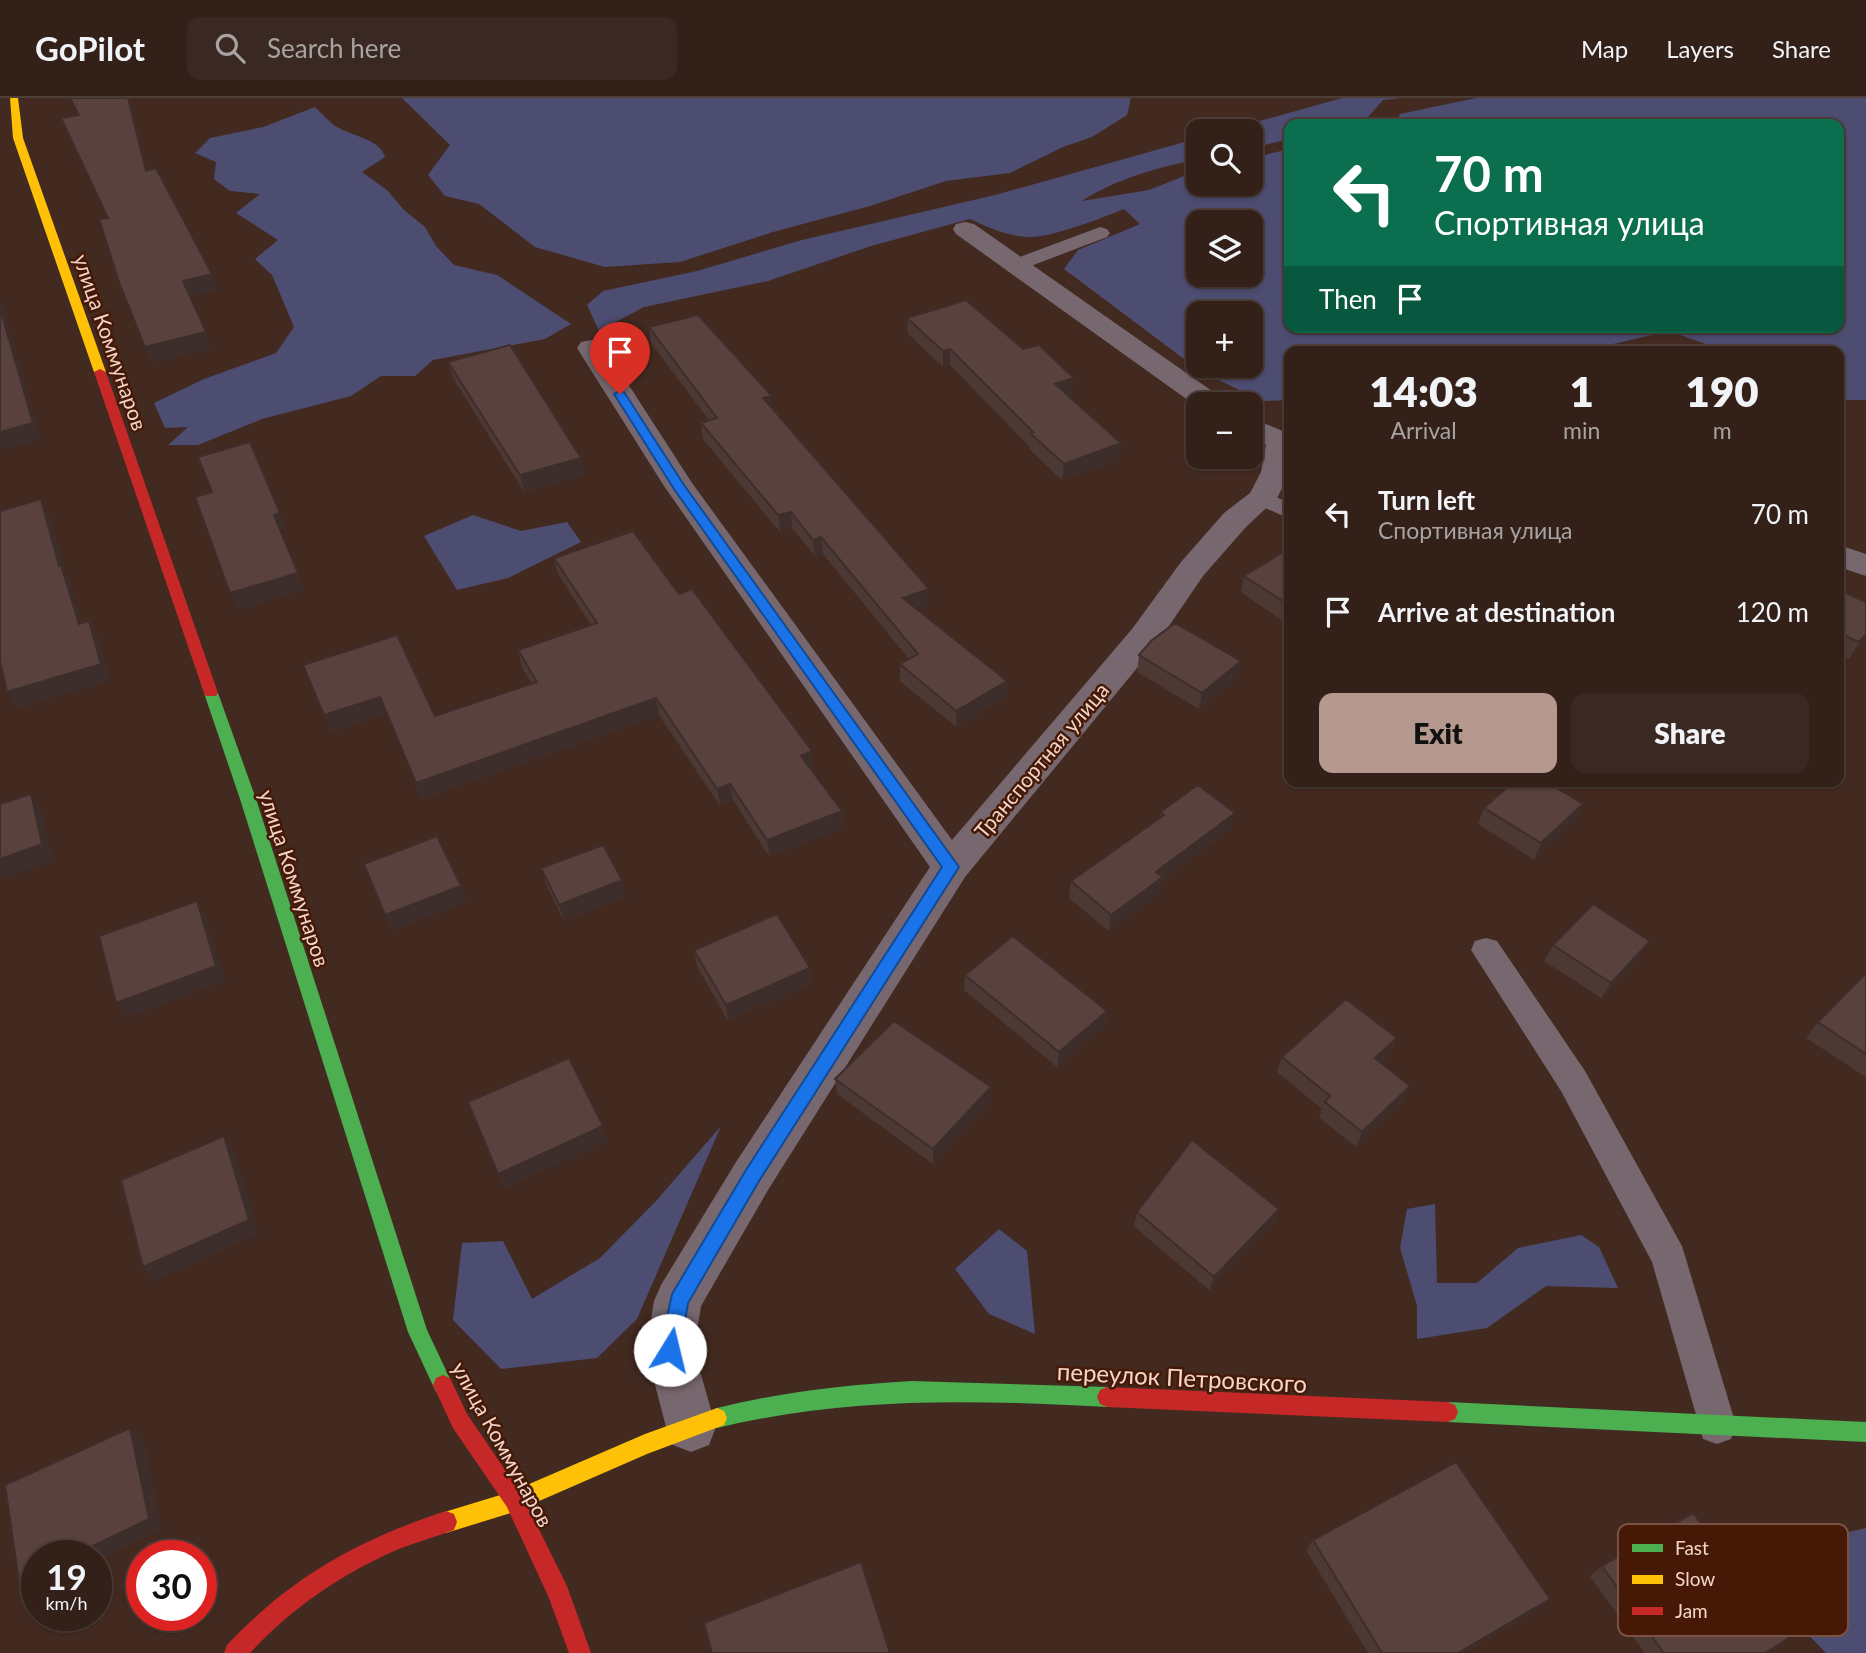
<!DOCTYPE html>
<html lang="en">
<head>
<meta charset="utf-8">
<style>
  body { margin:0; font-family:Lato,sans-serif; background:#3a2822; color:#f1f3f6; height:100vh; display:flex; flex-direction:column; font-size:26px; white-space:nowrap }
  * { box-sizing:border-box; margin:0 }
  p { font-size:23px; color:#a8a3a2 }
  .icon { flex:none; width:38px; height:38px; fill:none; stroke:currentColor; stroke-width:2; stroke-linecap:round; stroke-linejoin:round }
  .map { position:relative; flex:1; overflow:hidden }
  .drawer { position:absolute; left:1284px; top:248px; width:560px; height:441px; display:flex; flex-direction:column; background:#322019; border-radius:14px; box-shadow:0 2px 5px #0004,0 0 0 2px #4d3e38 }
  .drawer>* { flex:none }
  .guide { position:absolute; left:1284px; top:21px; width:560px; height:214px; border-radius:14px; box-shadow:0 2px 5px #0004,0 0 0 2px #4d3e38; background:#0b6e4f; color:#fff; overflow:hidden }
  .fabs { position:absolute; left:1186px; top:21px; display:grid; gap:14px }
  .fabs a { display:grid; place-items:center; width:77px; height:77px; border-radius:14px; background:#322019; box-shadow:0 2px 5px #0004,0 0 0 2px #4d3e38; font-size:35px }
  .speed { position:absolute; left:21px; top:1442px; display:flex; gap:14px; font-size:35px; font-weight:700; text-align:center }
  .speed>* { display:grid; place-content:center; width:91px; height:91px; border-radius:50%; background:#322019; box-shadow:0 2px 5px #0004,0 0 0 2px #4d3e38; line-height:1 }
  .speed small { font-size:18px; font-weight:400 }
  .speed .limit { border:10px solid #d22; background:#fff; color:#111 }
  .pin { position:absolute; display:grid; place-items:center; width:60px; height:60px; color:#fff; margin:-72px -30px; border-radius:50% 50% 50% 0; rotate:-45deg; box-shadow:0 0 7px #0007 }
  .pin .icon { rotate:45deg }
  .me { position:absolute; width:77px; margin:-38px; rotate:9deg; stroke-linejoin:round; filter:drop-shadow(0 0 5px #0008) }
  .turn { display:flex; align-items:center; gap:24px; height:147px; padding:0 35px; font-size:32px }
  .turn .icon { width:91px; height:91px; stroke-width:2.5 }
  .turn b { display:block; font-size:49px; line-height:60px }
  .then { display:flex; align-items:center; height:66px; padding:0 35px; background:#0003; gap:14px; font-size:26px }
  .eta { display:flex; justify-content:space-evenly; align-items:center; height:119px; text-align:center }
  .eta b { font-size:42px; font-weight:800; line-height:49px }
  .cta { display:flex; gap:14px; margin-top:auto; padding:14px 35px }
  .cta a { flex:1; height:80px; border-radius:14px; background:#b5998f; color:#111; font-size:28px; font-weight:800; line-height:80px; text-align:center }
  .cta a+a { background:#3a2822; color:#f1f3f6 }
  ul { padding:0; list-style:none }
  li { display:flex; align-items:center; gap:21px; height:98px; padding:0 35px }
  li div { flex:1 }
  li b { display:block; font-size:26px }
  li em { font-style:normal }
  header { display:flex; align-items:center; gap:42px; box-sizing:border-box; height:98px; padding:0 35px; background:#322019; border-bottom:2px solid #4d3e38 }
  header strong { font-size:33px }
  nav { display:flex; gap:38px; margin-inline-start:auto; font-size:24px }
  .search { width:490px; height:63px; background:#3a2822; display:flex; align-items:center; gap:18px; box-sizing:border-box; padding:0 24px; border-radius:14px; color:#a8a3a2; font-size:26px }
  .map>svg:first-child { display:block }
  .green { fill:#4d4c71; fill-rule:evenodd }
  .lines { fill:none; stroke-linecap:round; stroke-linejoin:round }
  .lane { fill:#77676e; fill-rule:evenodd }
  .street { fill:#77676e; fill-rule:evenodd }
  .fast { fill:#4caf50; fill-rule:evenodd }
  .slow { fill:#ffc107; fill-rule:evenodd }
  .jam { fill:#c62828; fill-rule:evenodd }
  .wall { fill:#4d3934 }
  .shaded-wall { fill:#3e2e2b }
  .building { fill:#59423d; stroke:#3e2e2b; stroke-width:2 }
  .route { fill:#1a73e8; stroke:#114b97; stroke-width:2 }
  .labels { text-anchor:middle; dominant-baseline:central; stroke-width:5; stroke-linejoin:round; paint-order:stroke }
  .street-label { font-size:21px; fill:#f3d5ca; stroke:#461907 }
  .near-street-label { font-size:24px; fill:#f3d5ca; stroke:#461907 }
  .key { fill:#461907; stroke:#7a5142; stroke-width:2 }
  .key-label { font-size:19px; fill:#f3d5ca }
</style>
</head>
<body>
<header>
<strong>GoPilot</strong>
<div class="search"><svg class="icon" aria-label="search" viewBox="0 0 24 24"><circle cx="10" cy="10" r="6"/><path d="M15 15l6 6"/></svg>Search here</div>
<nav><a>Map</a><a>Layers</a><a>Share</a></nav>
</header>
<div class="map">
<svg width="1866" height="1555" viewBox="0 0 1866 1555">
  <rect width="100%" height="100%" fill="#432a21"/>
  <!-- green -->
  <path class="green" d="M402 0H1131L1127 17 1092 39 1063 49 1010 75 946 83 870 108 773 134 680 164 605 169 535 149 479 106 445 98 428 77 450 47Z
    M1342 0H1402L1383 2 1368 19 1342 26H1290V41L1251 50V33H1224Z
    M1476 0H1866V302H1847L1839 299V254H1728L1669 233 1579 254H1290V302L1262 303 1200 273 1064 171 1078 152 1140 126 1124 111C1102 120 1051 140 1028 139 1007 138 989 130 970 121L871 148 768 183 644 209 599 233 587 207 603 193 697 173 802 142 995 97 1199 40V61C1160 69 1115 81 1082 103L1149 92 1199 72V86H1251V60L1290 51V229H1839V26H1396L1400 16ZM1251 124V177H1199V124ZM1251 215V268H1199V215Z
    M315 9C322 16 329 24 337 29 352 38 380 41 385 59L362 74 388 93 404 112 425 129 436 148 454 167 497 177 571 226 545 241 433 262 415 278H381L351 298 262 321 198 347H168L188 329 165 330 154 305 204 281 276 255 294 229 272 177 255 161 278 142 236 115 260 96 230 93 214 81 216 64 195 55 210 40 263 29Z
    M473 417 521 433 567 424 581 444 508 480 457 492 424 438Z
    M721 1028 637 1221 597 1260 501 1271 453 1222 462 1145 503 1143 532 1201 600 1160 656 1103Z
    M1435 1106 1437 1185H1477L1518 1150 1581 1137 1599 1149 1618 1190 1546 1188 1487 1230 1417 1241V1208L1400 1150 1407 1111Z
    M999 1131 1027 1153 1035 1236 989 1216 955 1171Z
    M1866 1430V1555H1826L1735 1461Z"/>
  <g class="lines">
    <!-- lane -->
    <path class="lane" d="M1100 129 1107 131 1110 135 1107 139 1023 171 1016 173 1006 167 1009 163Z
      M1262 393 1290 405V421L1254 405 1250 400 1254 395Z
      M1486 840 1497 843 1585 973 1682 1148 1736 1327 1731 1341 1717 1346 1703 1341 1652 1164 1561 993 1471 852 1475 843Z"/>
    <!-- street -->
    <path class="street" d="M965 124 974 126 1222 300 1226 306H1199V310L956 136 953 131 956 126Z
      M591 242 601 244 692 385 952 742 1132 531 1181 464 1224 415 1250 395 1261 374 1266 347 1251 340V320L1290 336V376L1277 400 1246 429 1203 478 1156 547 965 779 768 1092 701 1208 694 1252 716 1329 709 1347 691 1354 673 1347 666 1329 646 1252 654 1203 661 1187 736 1064 930 769 664 388 577 250 581 244Z
      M1839 447 1866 456V478L1839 469Z"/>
    <!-- fast -->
    <path class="fast" d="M211 590 218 595 256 701 427 1232 453 1287 450 1294 443 1297 436 1294 408 1234 240 701 204 595Z
      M911 1283 1107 1289 1114 1292 1117 1299 1114 1306 1107 1309C972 1302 850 1298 717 1330L710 1327 707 1320 710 1313 717 1310C781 1294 845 1287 911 1283Z
      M1448 1304 1866 1324V1344L1448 1324 1441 1321 1438 1314 1441 1307Z"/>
    <!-- slow -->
    <path class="slow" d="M10 0H18L23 40 106 274 104 276 94 274 13 40Z
      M717 1310 724 1313 727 1320 724 1327 647 1356 514 1414 446 1435 438 1432 435 1424 438 1416 513 1393 645 1336Z"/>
    <!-- jam -->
    <path class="jam" d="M100 271 106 274 218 595 216 598H206L204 595 94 274Z
      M443 1277 450 1280 467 1316 521 1395 567 1488 591 1555H569L549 1500 507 1409 453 1330 433 1287 436 1280Z
      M1107 1289 1448 1304 1455 1307 1458 1314 1455 1321 1448 1324 1107 1309 1100 1306 1097 1299 1100 1292Z
      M446 1413 454 1416 457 1424 454 1432C433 1440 412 1445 392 1454 338 1478 290 1512 250 1555H224L227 1547C291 1479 358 1442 446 1413Z"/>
  </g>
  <!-- wall -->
  <path class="wall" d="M907 220 1073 297 1068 298 1121 345 1119 362 1062 382 1029 351V348L950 267 943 269 908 236Z
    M649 229 773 312 929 507 917 511 1006 599 956 629 900 583V566L909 561 823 456 815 458 792 430 780 434 703 341 701 325 709 322 651 245Z
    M448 264 585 376 524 394 453 280Z
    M1290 459V528L1241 494 1244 478Z
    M554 460 679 496 813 670 811 671 842 713 843 730 769 758 733 702 720 708 659 617 422 701 386 615 331 634 303 567 435 618 532 586 522 569 518 552 591 527 558 476Z
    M1839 492 1866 504V540L1849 561 1839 557Z
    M1139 557 1241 563 1237 580 1199 611 1137 574Z
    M1484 710 1575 722 1534 762 1478 726Z
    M1160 714 1231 731 1162 783 1160 795 1109 833 1069 800 1071 783 1160 720Z
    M541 770 626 799 564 823 546 786Z
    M1553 847 1640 859 1601 900 1544 863Z
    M694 852 810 870 812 885 728 923 697 868Z
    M1866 876V979L1806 940 1818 924Z
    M965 877 1107 913 1105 928 1057 969 964 892Z
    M1397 940 1390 955 1380 965 1410 988 1403 1003 1356 1049 1319 1019 1322 1011 1277 974 1282 959Z
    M835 981 990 1004 933 1066 837 996Z
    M1137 1114 1273 1125 1209 1192 1134 1128Z
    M1313 1442 1539 1511 1463 1555H1368L1306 1452Z
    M1602 1468 1765 1555H1645L1590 1478Z"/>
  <!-- shaded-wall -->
  <path class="shaded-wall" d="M128 0H130L152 88 146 73Z
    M212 176 219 192 190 199 183 183Z
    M0 198 41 342 0 352Z
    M206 234 212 250 152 265 145 249Z
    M950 251V267L943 269V253Z
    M1074 280 1073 297 1054 303 1055 286Z
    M772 298 773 314 763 300Z
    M1121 345 1119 362 1062 382 1064 366Z
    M581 360 585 376 524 394 520 377Z
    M41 401 50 418 66 476 70 484 88 543 79 526 59 468Z
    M791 414 792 430 780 434 778 417Z
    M280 415 287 432 280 434 274 417Z
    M821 439 823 456 815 458 813 442Z
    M298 475 304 492 238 512 230 495Z
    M929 491V507L903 517V500Z
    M89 523 99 540 110 582 18 611 7 594Z
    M1866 536V540L1849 561 1859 544Z
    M1241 563 1237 580 1199 611 1202 595Z
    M1007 583 1006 599 956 629V613Z
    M380 599 386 615 331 634 324 617Z
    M656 600 659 617 422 701 416 685Z
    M812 653 813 670 802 674 801 658Z
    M730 686 733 702 720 708 717 691Z
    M31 696 42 713 53 763 0 781V761Z
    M1583 706 1575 722 1534 762 1541 745Z
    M842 713 843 730 769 758 767 742Z
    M1235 715 1231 731 1162 783 1160 795 1109 833 1111 817 1156 774Z
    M622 782 626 799 564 823 559 807Z
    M461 788 467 804 392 833 385 817Z
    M197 803 206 819 225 883 127 920 116 905Z
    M1650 843 1640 859 1601 900 1611 885Z
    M810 870 812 885 728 923 726 907Z
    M1107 913 1105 928 1057 969 1059 954Z
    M1397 940 1390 955 1369 976 1375 960Z
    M1410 988 1403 1003 1356 1049 1362 1034Z
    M991 989 990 1004 933 1066V1051Z
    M603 1028 608 1043 505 1091 498 1076Z
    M224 1038 234 1053 259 1136 155 1183 143 1169Z
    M1279 1111 1273 1125 1209 1192 1214 1179Z
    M130 1330 144 1342 162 1432 96 1464V1458H72Z
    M37 1475V1492L35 1493 19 1483Z
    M1550 1501 1539 1511 1463 1555H1458Z"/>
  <!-- building -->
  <path class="building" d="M70 0H128L146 73 156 70 212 176 183 183 206 234 145 249 119 184 99 121 108 120 61 20 79 17Z
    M966 202 1023 251 1039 247 1074 280 1055 286 1121 345 1064 366 1030 335 1033 334 950 251 943 253 907 220Z
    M0 210 33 325 0 334Z
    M698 217 772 298 763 300 929 491 903 500 1007 583 956 613 900 566 918 556 821 439 813 442 791 414 778 417 701 325 717 320 649 229Z
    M510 247 581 360 520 377 448 264Z
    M250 344 280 415 274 417 298 475 230 495 195 399 212 394 198 359Z
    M41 401 59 468 61 467 79 526 89 523 101 566 7 594 0 563V413Z
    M633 433 679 496 692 491 812 653 801 658 842 713 767 742 730 686 717 691 656 600 416 685 380 599 324 617 303 567 397 537 435 618 537 584 518 552 597 525 554 460Z
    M1283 454 1290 459V508L1244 478Z
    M1839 492 1866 504V536L1859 544 1839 535Z
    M1175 525 1241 563 1202 595 1139 557 1151 543Z
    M1513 684H1547L1583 706 1541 745 1484 710Z
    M1198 687 1235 715 1156 774 1163 779 1111 817 1071 783 1164 717 1160 714Z
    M31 696 42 746 0 761V706Z
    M437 738 461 788 385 817 364 766Z
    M603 747 622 782 559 807 541 770Z
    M197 803 216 868 116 905 99 838Z
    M1593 806 1650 843 1611 885 1553 847Z
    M777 816 810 870 726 907 694 852Z
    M1013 838 1107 913 1059 954 965 877Z
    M1865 876H1866V956L1818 924Z
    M1346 901 1397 940 1375 960 1410 988 1362 1034 1325 1004 1330 998 1282 959Z
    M894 923 991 989 933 1051 835 981Z
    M569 960 603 1028 498 1076 468 1004Z
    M224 1038 249 1122 143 1169 121 1082Z
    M1192 1042 1279 1111 1214 1179 1137 1114Z
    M130 1330 149 1421 72 1458H37V1475L19 1483 5 1387Z
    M1456 1364 1550 1501 1458 1555H1382L1313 1442Z
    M1693 1415 1789 1540 1765 1555H1664L1602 1468Z
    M861 1464 890 1555H712L704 1525Z"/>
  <!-- route -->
  <path class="route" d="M620 293 624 294 684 387 959 769 759 1083 688 1205 680 1252 677 1259 670 1262 663 1259 660 1252 672 1196 746 1072 942 769 674 391 614 296Z"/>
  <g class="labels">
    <!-- street labels -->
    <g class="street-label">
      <text transform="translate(111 244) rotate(71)">улица Коммунаров</text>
      <text transform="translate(1041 662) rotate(-50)">Транспортная улица</text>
      <text transform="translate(295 780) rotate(72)">улица Коммунаров</text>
      <text transform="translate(503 1346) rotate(61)">улица Коммунаров</text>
    </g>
    <!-- near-street labels -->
    <g class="near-street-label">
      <text transform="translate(1182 1279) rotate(3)">переулок Петровского</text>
    </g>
  </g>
  <!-- legend -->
  <rect x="1618" y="1426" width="230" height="112" rx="10" class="key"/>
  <rect x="1632" y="1446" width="31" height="8" fill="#4caf50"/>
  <rect x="1632" y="1477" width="31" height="9" fill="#ffc107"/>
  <rect x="1632" y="1509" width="31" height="8" fill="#c62828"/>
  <g class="key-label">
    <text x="1675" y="1457">Fast</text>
    <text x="1675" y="1488">Slow</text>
    <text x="1675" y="1520">Jam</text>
  </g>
</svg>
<div class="fabs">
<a><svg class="icon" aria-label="search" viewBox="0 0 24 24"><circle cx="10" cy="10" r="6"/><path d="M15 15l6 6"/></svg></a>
<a><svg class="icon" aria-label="layers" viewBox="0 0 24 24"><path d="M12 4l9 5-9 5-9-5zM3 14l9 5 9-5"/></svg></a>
<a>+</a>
<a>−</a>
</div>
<div class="speed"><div>19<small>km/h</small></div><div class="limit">30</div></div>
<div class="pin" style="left:620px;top:296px;background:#d93025"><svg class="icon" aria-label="arrive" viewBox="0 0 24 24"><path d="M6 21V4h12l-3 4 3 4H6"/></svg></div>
<svg class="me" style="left:670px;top:1252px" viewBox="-20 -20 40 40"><circle r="19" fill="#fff"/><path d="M0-13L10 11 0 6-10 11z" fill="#1a73e8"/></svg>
<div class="guide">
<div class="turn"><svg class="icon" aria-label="left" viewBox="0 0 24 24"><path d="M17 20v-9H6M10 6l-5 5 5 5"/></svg><div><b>70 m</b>Спортивная улица</div></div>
<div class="then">Then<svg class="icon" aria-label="arrive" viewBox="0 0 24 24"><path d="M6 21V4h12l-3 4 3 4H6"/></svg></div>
</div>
<section class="drawer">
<div class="eta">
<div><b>14:03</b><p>Arrival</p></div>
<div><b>1</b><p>min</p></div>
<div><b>190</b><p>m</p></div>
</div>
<ul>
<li><svg class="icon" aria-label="left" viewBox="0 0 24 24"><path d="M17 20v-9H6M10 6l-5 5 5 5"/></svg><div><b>Turn left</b><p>Спортивная улица</p></div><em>70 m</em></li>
<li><svg class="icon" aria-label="arrive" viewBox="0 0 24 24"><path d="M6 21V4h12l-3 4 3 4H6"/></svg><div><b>Arrive at destination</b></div><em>120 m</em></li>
</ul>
<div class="cta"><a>Exit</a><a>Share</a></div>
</section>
</div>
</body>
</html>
